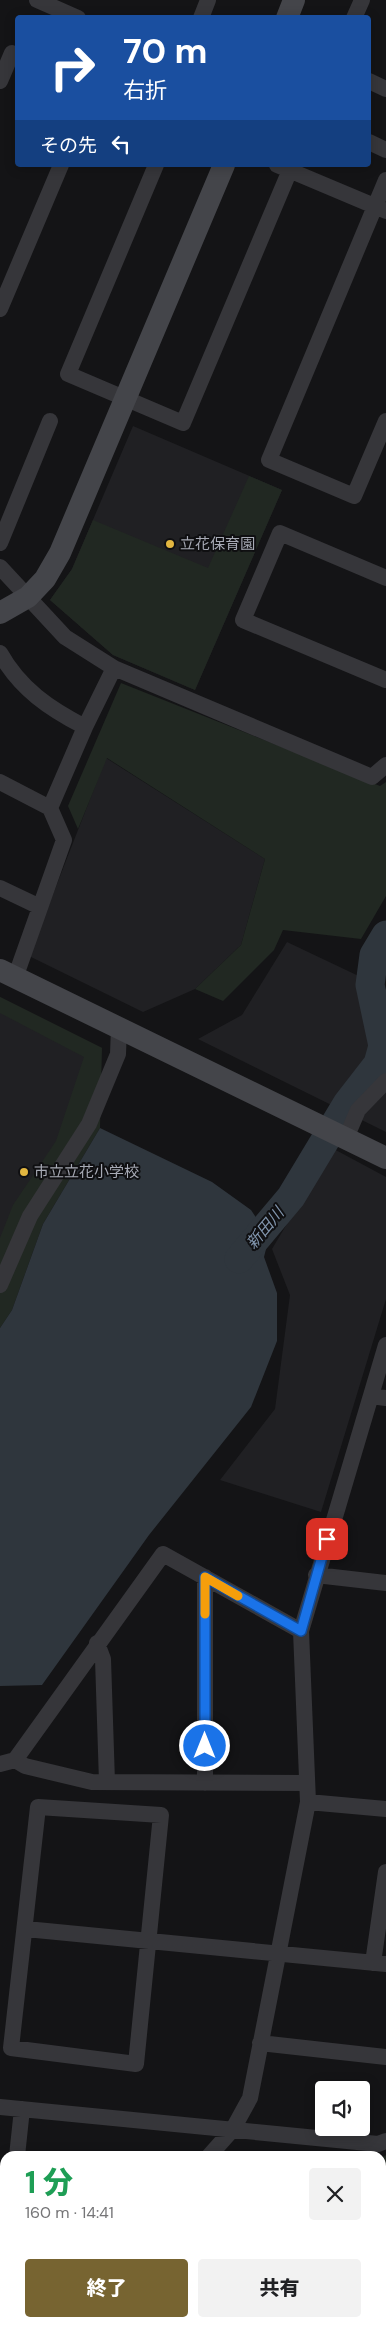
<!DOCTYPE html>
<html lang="ja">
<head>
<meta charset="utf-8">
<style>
  body { margin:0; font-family:"DM Sans","Noto Sans JP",sans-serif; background:#f2f2f2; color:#202124; height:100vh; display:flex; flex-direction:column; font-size:19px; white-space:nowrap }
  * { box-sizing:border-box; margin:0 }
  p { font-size:16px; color:#757577 }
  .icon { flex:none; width:28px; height:28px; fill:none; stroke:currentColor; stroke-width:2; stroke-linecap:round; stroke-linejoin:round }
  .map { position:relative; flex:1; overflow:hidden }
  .side { position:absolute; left:0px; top:2151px; width:386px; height:176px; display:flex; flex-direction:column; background:#fff; border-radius:15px 15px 0 0; box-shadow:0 2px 12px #0003 }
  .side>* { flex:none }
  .guide { position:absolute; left:15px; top:15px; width:356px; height:152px; border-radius:5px; box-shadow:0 2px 12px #0003; background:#1a4fa0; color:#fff; overflow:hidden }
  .fabs { position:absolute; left:315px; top:2081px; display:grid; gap:10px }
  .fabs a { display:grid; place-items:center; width:55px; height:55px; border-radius:5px; background:#fff; box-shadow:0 2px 12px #0003; font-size:25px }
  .pin { position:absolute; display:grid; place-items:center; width:42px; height:42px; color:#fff; margin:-21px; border-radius:10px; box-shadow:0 2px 8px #0006 }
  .me { position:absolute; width:55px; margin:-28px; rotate:0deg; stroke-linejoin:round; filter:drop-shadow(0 0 4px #0008) }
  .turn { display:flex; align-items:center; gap:18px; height:105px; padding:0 25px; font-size:22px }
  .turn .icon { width:65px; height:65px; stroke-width:2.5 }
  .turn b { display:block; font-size:35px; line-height:42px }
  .then { display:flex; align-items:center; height:48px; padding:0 25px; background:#0003; gap:10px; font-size:19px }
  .round { display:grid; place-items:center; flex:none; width:52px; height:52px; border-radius:5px; background:#f2f2f2 }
  .headline { display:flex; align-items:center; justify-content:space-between; height:85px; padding:0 25px }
  h1 { font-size:30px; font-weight:800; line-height:38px; color:#1e9e55 }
  .action { display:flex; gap:10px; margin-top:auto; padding:10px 25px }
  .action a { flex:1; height:58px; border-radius:5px; background:#776431; color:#fff; font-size:20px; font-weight:800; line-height:58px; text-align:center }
  .action a+a { background:#f2f2f2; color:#202124 }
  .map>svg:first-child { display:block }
  .built { fill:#202023 }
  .green { fill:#212822 }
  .water { fill:#2f363d }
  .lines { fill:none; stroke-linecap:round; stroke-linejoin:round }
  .river { stroke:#2f363d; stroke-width:29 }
  .street { stroke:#36363a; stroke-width:16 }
  .secondary { stroke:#44454a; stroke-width:22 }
  .route-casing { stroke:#114b97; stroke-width:12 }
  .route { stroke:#1a73e8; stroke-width:9 }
  .slow { stroke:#f59e0b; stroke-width:9 }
  .poi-dot { fill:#e2b640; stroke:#0f0f11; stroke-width:2 }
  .labels { text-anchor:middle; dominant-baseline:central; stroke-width:4; stroke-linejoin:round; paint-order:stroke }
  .poi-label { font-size:15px; fill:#a7aab5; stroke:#0f0f11; text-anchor:start }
  .water-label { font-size:16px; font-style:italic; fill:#8195ad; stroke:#0f0f11 }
</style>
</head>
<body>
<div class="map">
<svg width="386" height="2327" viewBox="0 0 386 2327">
  <rect width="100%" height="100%" fill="#141416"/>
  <!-- built -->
  <path class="built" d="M133 426 282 490 195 690 113 655 50 600 72 569Z
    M106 758 265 859 241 945 195 989 143 1012 29 956Z
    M287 942 386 989V1132L198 1039 242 1015Z
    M0 997 102 1048 0 1265Z
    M332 1148 386 1177V1299L321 1512 220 1480 275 1409 290 1295 272 1249Z"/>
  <!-- green -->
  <path class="green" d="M249 476 282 490 195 690 113 655 50 600 72 569 93 520 208 568Z
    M121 683 380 786 386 782V896L361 939 283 930 274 950 223 1001 195 989 241 945 265 859 107 758 78 829 68 806Z
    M0 997 102 1048 100 1128 43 1224 12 1310 0 1328V1238L13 1205 56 1141 84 1057 0 1013Z
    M386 2155V2327H325L324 2323 381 2322V2158Z"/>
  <!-- water -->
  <path class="water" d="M100 1128 212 1182 251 1210 269 1237 264 1257 277 1293V1341L251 1407 149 1535 42 1685 0 1686V1328L12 1310 43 1224Z"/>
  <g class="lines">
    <!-- river -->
    <path class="river" d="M239 1259 291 1197 347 1104 378 1064 383 1046 370 985 374 955 386 935"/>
    <!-- street -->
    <path class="street" d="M37 0 78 18
      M201 18 208 0
      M354 18 362 0
      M0 81 12 53
      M369 81 386 89
      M369 142 386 150
      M156 165 68 374 183 423 290 170
      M277 165 386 211
      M386 180 269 460 354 496 386 421
      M0 309 61 165
      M0 543 50 421
      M0 567 65 637 114 668 372 777 386 765
      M386 578 280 533 243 620 386 680
      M0 653C20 689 50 709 85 727
      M0 782 50 808 64 840 15 978
      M50 808 85 727 114 668
      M0 888 40 907
      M346 1138 358 1110 386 1081
      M0 1285 30 1216 89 1124 118 1054 119 1027
      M371 1396 386 1398
      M316 1575 386 1583
      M97 1643 103 1659 107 1782
      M15 1760 25 1766 92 1782 307 1783
      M0 1764 15 1760 163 1554 301 1631
      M205 1783V1577
      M308 1802 386 1809
      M38 1807 161 1815 136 2064 11 2048Z
      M26 1929 386 1964
      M373 1963 386 1872
      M260 2043 386 2057
      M0 2107 378 2144 386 2141
      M17 2156 22 2109
      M209 2156 233 2129 250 2098 308 1802 301 1631 386 1345
      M0 2211H5
      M0 2299 5 2300
      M265 2322V2327
      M247 2327 252 2322"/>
    <!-- secondary -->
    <path class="secondary" d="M287 18 294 0
      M0 613 28 597 45 579 60 553 224 165
      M0 970 386 1158"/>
  </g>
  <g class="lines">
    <!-- route casing -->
    <g class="route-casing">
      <path id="route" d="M205 1746V1577L301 1631 327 1539"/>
    </g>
    <!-- route -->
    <use href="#route" class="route"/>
    <!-- slow -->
    <path class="slow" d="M205 1614V1577L238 1596"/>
  </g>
  <!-- markers -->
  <g class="poi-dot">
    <circle cx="170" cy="544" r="5"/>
    <circle cx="24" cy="1172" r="5"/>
  </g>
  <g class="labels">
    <!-- poi labels -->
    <g class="poi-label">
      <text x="180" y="544">立花保育園</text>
      <text x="34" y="1172">市立立花小学校</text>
    </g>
    <!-- water labels -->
    <g class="water-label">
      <text transform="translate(265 1228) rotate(-50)">新田川</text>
    </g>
  </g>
</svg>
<div class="fabs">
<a><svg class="icon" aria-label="sound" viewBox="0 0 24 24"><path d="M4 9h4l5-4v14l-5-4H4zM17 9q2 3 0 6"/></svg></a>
</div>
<div class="pin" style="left:327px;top:1539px;background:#d93025"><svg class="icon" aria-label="arrive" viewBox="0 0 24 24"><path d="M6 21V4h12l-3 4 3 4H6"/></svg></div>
<svg class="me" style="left:205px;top:1746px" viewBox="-20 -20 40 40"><circle r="17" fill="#1a73e8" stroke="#fff" stroke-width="3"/><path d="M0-11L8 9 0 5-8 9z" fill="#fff"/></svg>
<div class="guide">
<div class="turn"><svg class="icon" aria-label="right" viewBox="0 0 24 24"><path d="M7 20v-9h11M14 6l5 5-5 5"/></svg><div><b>70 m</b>右折</div></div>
<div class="then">その先<svg class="icon" aria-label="left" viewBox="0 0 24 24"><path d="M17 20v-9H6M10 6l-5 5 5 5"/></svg></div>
</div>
<section class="side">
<div class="headline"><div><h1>1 分</h1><p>160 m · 14:41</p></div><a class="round"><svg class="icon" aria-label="close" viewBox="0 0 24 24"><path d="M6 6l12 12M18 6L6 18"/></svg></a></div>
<div class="action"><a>終了</a><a>共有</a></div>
</section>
</div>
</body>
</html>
